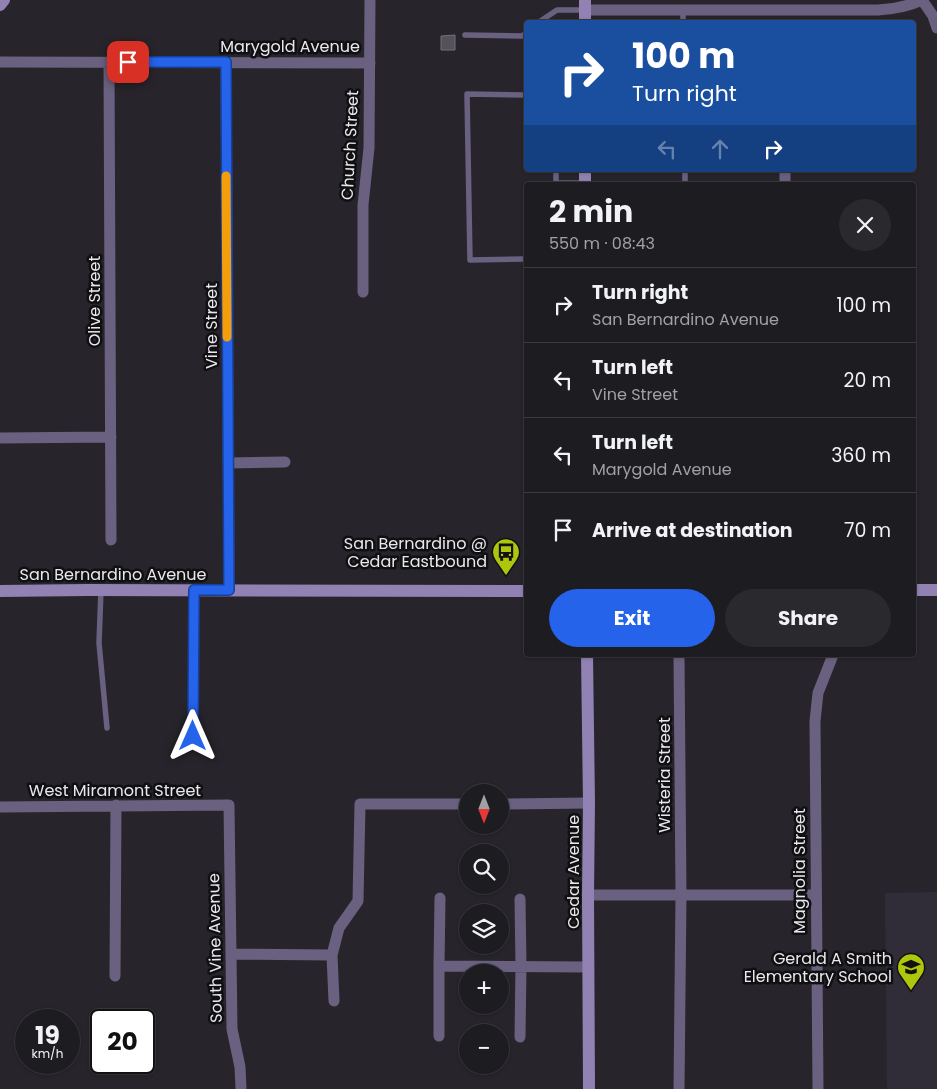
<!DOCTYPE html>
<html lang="en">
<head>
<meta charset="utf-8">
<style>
  body { margin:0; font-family:Poppins,sans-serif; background:#2a292d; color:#f1f3f6; height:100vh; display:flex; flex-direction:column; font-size:19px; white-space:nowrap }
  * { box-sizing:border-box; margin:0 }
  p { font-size:16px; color:#a0a1a5 }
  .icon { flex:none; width:28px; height:28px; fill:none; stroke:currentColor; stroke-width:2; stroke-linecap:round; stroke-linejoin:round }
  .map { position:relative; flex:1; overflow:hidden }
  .details { position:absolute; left:524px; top:182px; width:392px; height:475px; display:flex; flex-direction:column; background:#1d1c20; border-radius:5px; box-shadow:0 1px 4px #0004,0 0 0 1px #3b3a3e }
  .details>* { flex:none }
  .top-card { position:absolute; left:524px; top:20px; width:392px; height:152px; border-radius:5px; box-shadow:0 1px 4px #0004,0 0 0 1px #3b3a3e; background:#1a4fa0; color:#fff; overflow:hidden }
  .needle { width:32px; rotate:180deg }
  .fabs { position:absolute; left:459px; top:784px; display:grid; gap:10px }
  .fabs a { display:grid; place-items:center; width:50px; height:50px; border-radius:50%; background:#1d1c20; box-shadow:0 1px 4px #0004,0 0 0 1px #3b3a3e; font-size:25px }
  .speed { position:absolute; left:15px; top:1009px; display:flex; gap:10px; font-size:25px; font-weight:700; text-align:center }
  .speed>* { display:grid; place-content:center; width:65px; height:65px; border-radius:50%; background:#1d1c20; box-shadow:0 1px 4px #0004,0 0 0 1px #3b3a3e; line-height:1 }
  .speed small { font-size:12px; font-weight:400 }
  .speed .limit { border:2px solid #111; border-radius:8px; background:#fff; color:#111 }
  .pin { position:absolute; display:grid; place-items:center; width:42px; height:42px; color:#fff; margin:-21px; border-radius:10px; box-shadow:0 2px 8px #0006 }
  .me { position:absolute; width:55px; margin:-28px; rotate:0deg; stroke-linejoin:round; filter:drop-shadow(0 0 4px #0008) }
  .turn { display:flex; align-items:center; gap:18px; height:105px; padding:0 25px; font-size:22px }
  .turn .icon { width:65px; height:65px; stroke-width:2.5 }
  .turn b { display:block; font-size:35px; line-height:42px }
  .lanes { display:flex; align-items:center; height:48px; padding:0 25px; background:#0003; justify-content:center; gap:25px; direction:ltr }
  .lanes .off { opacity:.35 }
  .round { display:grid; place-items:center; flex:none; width:52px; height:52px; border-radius:26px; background:#2a292d }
  .summary { display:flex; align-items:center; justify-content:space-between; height:85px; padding:0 25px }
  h1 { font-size:30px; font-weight:700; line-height:38px }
  .cta { display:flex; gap:10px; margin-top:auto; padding:10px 25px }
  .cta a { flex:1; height:58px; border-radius:30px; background:#2563eb; color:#fff; font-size:20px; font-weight:700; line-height:58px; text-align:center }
  .cta a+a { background:#2a292d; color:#f1f3f6 }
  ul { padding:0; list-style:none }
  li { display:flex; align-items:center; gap:15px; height:75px; padding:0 25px; border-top:1px solid #3b3a3e }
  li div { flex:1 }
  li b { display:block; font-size:19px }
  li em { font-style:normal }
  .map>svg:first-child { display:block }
  .built { fill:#302d38 }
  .building { fill:#545259; stroke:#737179 }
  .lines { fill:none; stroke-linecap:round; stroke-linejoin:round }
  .lane { stroke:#6a6180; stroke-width:5.5 }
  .street { stroke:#6a6180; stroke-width:11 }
  .secondary { stroke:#9182b3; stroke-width:12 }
  .route-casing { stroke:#184099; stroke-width:12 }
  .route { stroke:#2563eb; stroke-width:9 }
  .slow { stroke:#f59e0b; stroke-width:9 }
  .labels { text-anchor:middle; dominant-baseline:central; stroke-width:5; stroke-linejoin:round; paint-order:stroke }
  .street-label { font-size:16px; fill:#e9e8ec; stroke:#100f12 }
  .poi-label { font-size:16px; fill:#e9e8ec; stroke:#100f12; text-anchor:end }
</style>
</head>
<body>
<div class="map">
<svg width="937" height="1089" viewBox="0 0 937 1089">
  <rect width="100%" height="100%" fill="#27252b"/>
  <!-- built -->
  <path class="built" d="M937 892V1089H887L885 893Z"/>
  <!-- building -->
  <path class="building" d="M455 35V50H441V36Z"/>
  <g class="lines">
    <!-- lane -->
    <path class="lane" d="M683 10V22
      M539 22 557 10H585
      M465 35 522 36 526 33
      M526 95 467 94 470 260 526 259
      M685 170V185
      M556 183H585
      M556 185V170
      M101 590 99 643 107 728
      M193 736 194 590"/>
    <!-- street -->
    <path class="street" d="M922 0 933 16 937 28
      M585 10H878C894 9 907 7 922 0
      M0 62 370 63
      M109 62 111 540
      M226 62 229 590
      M785 170V185
      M363 292V205L369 148 370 0
      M0 438 111 437
      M228 463 285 462
      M500 804 589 803
      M0 807 229 805 232 1029 240 1067 241 1089
      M588 895H815
      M520 899 521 966 520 1037
      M231 954 332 955
      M439 966 440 898
      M115 976 116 805
      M334 1001 332 955 339 928 358 901 360 804H468
      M439 1036V966L588 967
      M679 1089 681 895 679 655
      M818 1089 815 721 818 693 833 655"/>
    <!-- secondary -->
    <path class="secondary" d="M0 5 4 0
      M585 22V0
      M585 170V185
      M914 590H937
      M0 591 87 590 526 591
      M587 655 589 803 588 895 589 1089"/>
  </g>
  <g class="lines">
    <!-- route casing -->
    <g class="route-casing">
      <path id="route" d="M128 62H226L229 590H194L193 736"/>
    </g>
    <!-- route -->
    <use href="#route" class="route"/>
    <!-- slow -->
    <path class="slow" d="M226 176 227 337"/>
  </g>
  <!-- icons -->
  <defs>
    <g id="bus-pin" transform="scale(1.4375)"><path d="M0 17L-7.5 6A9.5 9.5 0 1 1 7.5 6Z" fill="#aec60c" stroke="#100f12"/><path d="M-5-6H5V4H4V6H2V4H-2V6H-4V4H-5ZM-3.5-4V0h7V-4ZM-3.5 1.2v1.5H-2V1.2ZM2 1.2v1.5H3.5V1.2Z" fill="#111"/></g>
    <g id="school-pin" transform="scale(1.4375)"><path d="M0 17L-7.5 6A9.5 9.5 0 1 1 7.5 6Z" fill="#aec60c" stroke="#100f12"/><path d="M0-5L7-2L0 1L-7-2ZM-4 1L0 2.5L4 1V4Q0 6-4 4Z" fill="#111"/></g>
  </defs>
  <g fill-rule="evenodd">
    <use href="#bus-pin" x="506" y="552"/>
    <use href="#school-pin" x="911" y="967"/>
  </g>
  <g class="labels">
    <!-- street labels -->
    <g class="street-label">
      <text x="290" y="46">Marygold Avenue</text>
      <text transform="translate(350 145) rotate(-87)">Church Street</text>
      <text transform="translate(94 301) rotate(-90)">Olive Street</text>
      <text transform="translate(211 326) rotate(-90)">Vine Street</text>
      <text x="113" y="574">San Bernardino Avenue</text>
      <text transform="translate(664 775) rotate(-90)">Wisteria Street</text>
      <text x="115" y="790">West Miramont Street</text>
      <text transform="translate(799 871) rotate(-90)">Magnolia Street</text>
      <text transform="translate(573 872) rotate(-90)">Cedar Avenue</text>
      <text transform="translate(215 948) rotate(-91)">South Vine Avenue</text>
    </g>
    <!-- poi labels -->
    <g class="poi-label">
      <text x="487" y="543">San Bernardino @<tspan x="487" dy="18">Cedar Eastbound</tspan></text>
      <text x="892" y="958">Gerald A Smith<tspan x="892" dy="18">Elementary School</tspan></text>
    </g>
  </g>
</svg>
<div class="fabs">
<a><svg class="needle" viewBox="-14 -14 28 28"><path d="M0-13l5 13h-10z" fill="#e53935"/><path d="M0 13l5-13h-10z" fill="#a0a1a5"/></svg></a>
<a><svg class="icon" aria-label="search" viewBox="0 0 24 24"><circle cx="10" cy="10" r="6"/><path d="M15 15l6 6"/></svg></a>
<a><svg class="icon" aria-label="layers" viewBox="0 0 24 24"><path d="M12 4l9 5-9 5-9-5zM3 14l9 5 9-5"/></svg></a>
<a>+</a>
<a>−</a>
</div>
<div class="speed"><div>19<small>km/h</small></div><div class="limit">20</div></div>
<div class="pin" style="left:128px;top:62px;background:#d93025"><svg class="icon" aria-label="arrive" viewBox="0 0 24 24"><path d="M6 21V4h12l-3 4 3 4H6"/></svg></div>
<svg class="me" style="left:193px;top:736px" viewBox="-20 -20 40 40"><path d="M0-17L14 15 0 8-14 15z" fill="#2563eb" stroke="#fff" stroke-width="4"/></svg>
<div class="top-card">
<div class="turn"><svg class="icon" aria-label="right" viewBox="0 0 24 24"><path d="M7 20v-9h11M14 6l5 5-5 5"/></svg><div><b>100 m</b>Turn right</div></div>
<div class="lanes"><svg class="icon off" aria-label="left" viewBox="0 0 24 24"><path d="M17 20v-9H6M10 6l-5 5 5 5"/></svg><svg class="icon off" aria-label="ahead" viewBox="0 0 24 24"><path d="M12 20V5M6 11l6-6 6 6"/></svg><svg class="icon" aria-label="right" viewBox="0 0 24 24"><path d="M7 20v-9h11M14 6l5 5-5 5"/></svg></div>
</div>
<section class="details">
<div class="summary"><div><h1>2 min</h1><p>550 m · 08:43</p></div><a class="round"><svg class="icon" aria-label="close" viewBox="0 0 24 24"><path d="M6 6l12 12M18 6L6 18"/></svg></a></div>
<ul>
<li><svg class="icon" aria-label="right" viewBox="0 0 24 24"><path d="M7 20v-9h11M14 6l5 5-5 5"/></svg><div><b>Turn right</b><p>San Bernardino Avenue</p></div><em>100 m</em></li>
<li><svg class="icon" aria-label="left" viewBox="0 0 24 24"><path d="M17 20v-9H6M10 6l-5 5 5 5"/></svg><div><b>Turn left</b><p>Vine Street</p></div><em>20 m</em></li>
<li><svg class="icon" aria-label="left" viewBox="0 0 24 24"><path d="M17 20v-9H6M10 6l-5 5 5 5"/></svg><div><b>Turn left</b><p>Marygold Avenue</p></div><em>360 m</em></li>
<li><svg class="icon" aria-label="arrive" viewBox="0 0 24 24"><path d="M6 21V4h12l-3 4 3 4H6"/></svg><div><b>Arrive at destination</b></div><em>70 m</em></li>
</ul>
<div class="cta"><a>Exit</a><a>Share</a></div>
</section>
</div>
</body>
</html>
